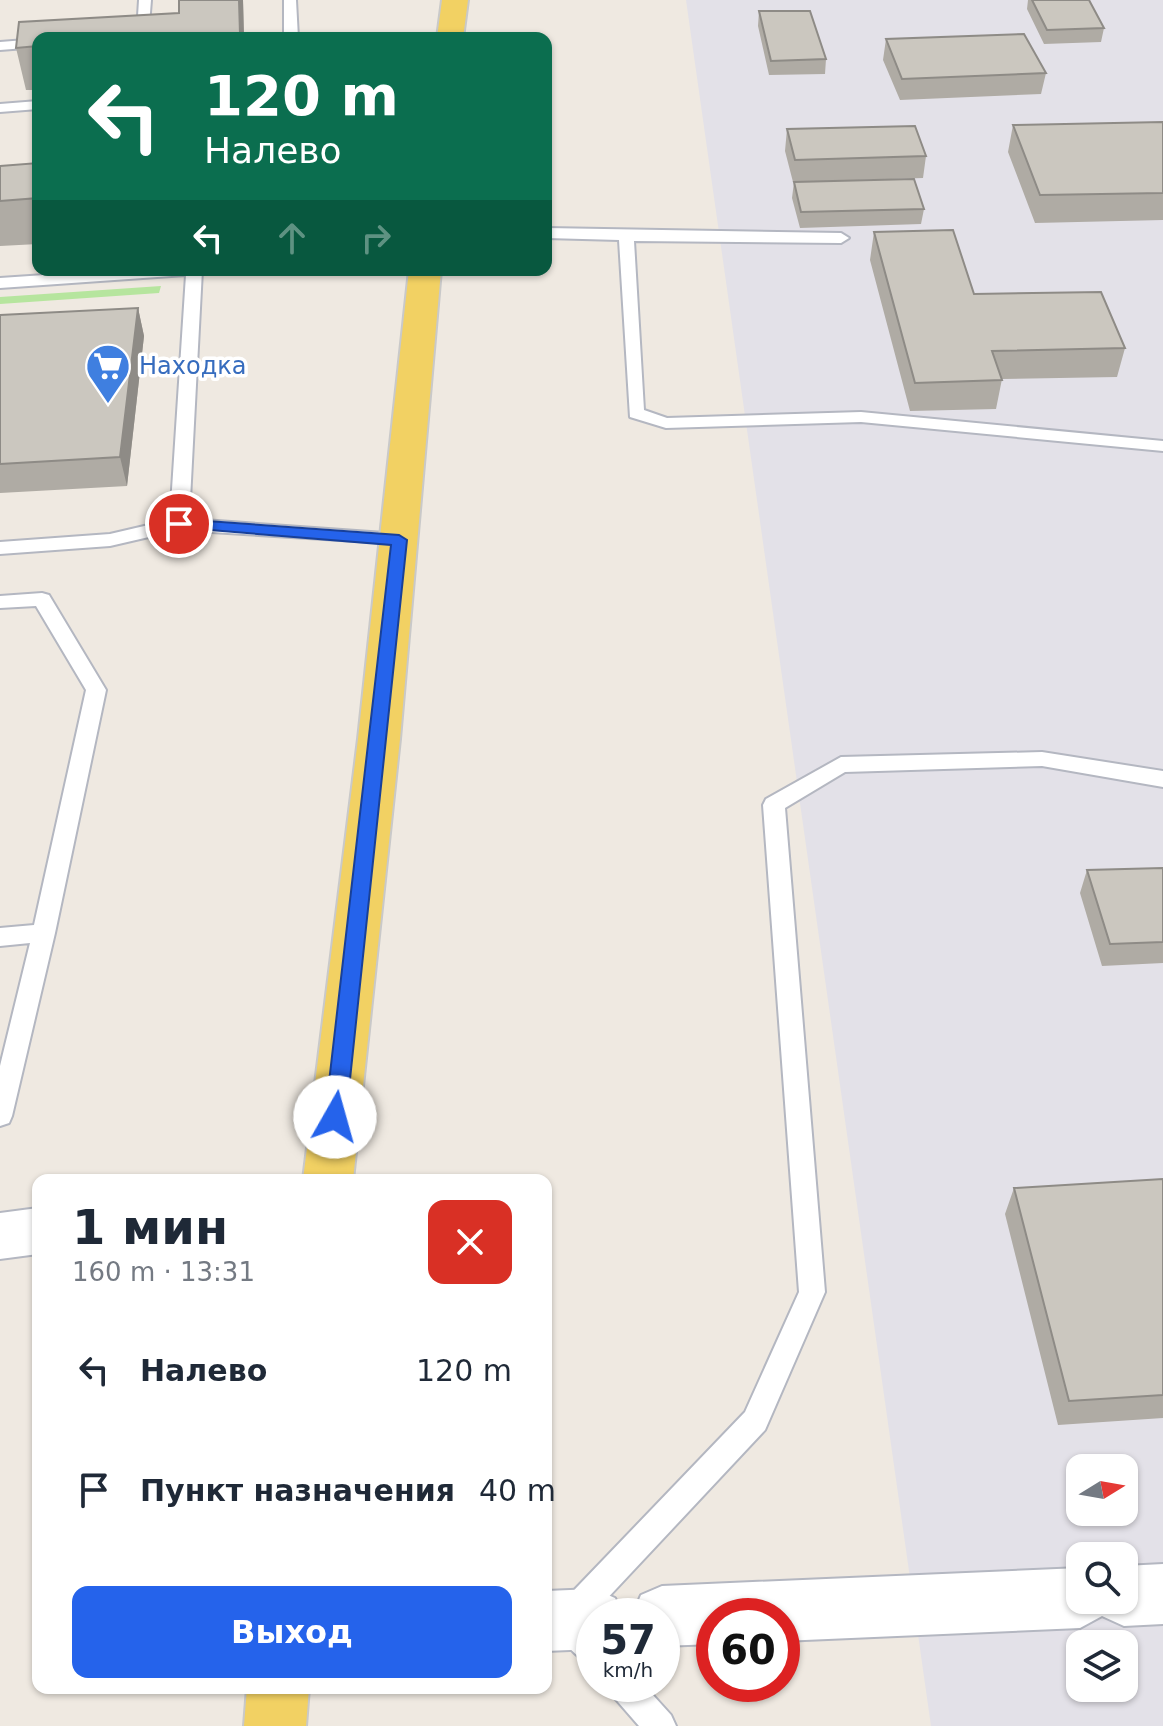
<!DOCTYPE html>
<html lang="ru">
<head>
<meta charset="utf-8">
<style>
  body { margin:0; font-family:"DejaVu Sans",sans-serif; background:#f2f2f3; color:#1f2937; height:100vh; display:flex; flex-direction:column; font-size:30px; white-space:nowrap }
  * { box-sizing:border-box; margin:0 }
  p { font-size:26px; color:#747a83 }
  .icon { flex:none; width:44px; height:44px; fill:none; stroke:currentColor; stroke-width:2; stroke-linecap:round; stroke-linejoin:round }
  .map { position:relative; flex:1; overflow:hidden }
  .drawer { position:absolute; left:32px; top:1174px; width:520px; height:520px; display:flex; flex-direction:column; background:#fff; border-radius:16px; box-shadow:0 2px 6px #0004 }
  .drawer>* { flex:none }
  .banner { position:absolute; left:32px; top:32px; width:520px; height:244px; border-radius:16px; box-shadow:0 2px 6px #0004; background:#0b6e4f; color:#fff; overflow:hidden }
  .needle { width:52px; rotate:79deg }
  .controls { position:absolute; left:1066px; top:1454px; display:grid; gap:16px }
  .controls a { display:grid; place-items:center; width:72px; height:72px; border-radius:16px; background:#fff; box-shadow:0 2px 6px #0004; font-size:40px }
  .speed { position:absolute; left:576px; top:1598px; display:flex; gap:16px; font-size:40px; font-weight:700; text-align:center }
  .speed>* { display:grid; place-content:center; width:104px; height:104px; border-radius:50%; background:#fff; box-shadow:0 2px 6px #0004; line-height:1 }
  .speed small { font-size:20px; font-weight:400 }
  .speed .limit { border:12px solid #d22; background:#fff; color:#111 }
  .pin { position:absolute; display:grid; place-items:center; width:68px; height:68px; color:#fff; margin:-34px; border:4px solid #fff; border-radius:50%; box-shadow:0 2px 8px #0007 }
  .me { position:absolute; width:88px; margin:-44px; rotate:7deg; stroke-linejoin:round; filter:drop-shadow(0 0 6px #0008) }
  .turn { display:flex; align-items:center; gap:28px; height:168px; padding:0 40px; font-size:36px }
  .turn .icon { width:104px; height:104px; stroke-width:2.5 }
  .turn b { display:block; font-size:56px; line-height:68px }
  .lanes { display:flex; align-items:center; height:76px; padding:0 40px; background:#0003; justify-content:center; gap:40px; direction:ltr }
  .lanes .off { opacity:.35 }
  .round { display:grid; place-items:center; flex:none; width:84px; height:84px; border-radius:16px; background:#f2f2f3 }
  .head { display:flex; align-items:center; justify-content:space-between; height:136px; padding:0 40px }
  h1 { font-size:48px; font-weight:800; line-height:60px }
  .button { display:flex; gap:16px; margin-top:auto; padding:16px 40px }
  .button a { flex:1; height:92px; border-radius:16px; background:#2563eb; color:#fff; font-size:32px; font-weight:800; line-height:92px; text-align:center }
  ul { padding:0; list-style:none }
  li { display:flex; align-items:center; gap:24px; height:120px; padding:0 40px }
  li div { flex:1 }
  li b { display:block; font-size:30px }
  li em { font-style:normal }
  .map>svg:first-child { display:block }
  .industrial { fill:#e3e1e8; fill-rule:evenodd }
  .green { fill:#b6e59e }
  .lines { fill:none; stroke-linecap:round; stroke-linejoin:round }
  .service-casing { stroke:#b4b7c1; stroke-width:4 }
  .minor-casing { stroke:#b4b7c1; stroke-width:4 }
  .tertiary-casing { stroke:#b4b7c1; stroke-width:4 }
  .primary-casing { stroke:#c9c9c9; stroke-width:4 }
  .service { fill:#fff; fill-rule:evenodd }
  .minor { fill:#fff; fill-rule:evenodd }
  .tertiary { fill:#fff; fill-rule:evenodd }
  .primary { fill:#f2d163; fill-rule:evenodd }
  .wall { fill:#afaba4 }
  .shaded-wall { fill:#8e8b86 }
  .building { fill:#cbc7bf; stroke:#8e8b86; stroke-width:2 }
  .route { fill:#2563eb; stroke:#184099; stroke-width:2 }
  .labels { text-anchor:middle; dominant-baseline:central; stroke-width:7; stroke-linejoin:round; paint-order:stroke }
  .far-shop-label { font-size:24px; fill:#366cbe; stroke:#fff; text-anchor:start }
</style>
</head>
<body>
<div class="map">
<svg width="1163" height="1726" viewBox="0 0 1163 1726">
  <rect width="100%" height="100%" fill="#efe9e1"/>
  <!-- industrial -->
  <path class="industrial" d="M686 0H1163V1726H931ZM1080 1468H1124V1512H1080ZM1080 1556H1124V1600H1080ZM1080 1644H1124V1688H1080Z"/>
  <!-- green -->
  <path class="green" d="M161 286 159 293 0 304V297Z"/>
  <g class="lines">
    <!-- service casing -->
    <g class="service-casing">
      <path id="service" d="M139 0H151L148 38H110L117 34 137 32Z
        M284 0H296L298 38H284Z
        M38 39V47L0 50V42Z
        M38 101V109L0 112V104Z
        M546 228 841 233 849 238 841 243 634 241 644 410 667 418 861 412 1163 441V451L861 422 666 428 630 417 619 240 546 238Z
        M119 270H202L189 519 399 534 408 540 406 544 179 530 110 546 0 554V542L110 534 170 520 186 275 0 288V278Z
        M42 593 49 595 106 690 55 933 12 1116 9 1123 0 1126V1066L30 943 0 946V928L34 925 86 690 36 606 0 608V596Z
        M1042 752 1163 771V787L1042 766 845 772 785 808 825 1292 765 1430 587 1620 594 1628V1666C576 1659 559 1638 552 1620L556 1609 745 1412 799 1292 763 805 766 799 841 757Z
        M608 1684H643L671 1715 676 1726H639L612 1695Z"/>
    </g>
    <!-- minor casing -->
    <g class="minor-casing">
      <path id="minor" d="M1163 1564V1624L1124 1626 1102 1616 1080 1628 782 1641V1616H714V1644L662 1646V1616H632L641 1595 662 1586 1080 1568V1600H1124V1566Z
        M594 1589 615 1598 623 1616H594V1649L546 1651V1591Z"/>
    </g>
    <!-- tertiary casing -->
    <g class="tertiary-casing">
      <path id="tertiary" d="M38 1208V1254L0 1259V1213Z"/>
    </g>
    <!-- primary casing -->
    <g class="primary-casing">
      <path id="primary" d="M442 0H468L463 38H437Z
        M409 270H441L400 739 353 1180H303L358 739Z
        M247 1688H309L306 1726H244Z"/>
    </g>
    <!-- service -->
    <use href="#service" class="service"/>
    <!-- minor -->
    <use href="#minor" class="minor"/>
    <!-- tertiary -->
    <use href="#tertiary" class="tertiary"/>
    <!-- primary -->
    <use href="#primary" class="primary"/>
  </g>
  <!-- wall -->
  <path class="wall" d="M179 0H243L244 38H38V90H26L16 48 19 22 179 13Z
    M1028 0H1089L1104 28 1101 42 1044 44 1027 9Z
    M759 11 826 59 825 74 769 75 758 26Z
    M886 39 1046 73 1041 94 900 100 883 60Z
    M1163 122V220L1035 223 1008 152 1013 125Z
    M787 129 926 156 923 178 793 182 785 151Z
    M38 163V244L0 246V166Z
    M794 182 924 209 921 224 800 228 792 198Z
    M874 232 974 294 1125 348 1117 377 1002 379 996 409 910 411 870 260Z
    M138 308 144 336 127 486 0 493V315Z
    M1163 868V963L1102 966 1080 893 1087 870Z
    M1163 1179V1418L1058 1425 1005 1214 1014 1188Z"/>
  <!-- shaded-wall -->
  <path class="shaded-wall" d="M239 0H243L244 38H240Z
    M138 308 144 336 127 486 120 457Z"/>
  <!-- building -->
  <path class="building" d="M179 0H239L240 34 174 38H38V46L16 48 19 22 179 13Z
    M1032 0H1089L1104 28 1047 30Z
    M759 11H810L826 59 771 61Z
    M1024 34 1046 73 902 79 886 39Z
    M1163 122V193L1040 195 1013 125Z
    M915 126 926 156 795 160 787 129Z
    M38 163V198L0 201V166Z
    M914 179 924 209 801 212 794 182Z
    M953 230 974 294 1101 292 1125 348 992 351 1002 380 915 383 874 232Z
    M138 308 120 457 0 464V315Z
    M1163 868V942L1110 944 1087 870Z
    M1163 1179V1395L1069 1401 1014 1188Z"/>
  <!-- route -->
  <path class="route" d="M179 519 399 535 407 540 346 1117 343 1123 335 1126 328 1123 325 1117 391 545 174 527 171 524Z"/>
  <!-- icons -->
  <defs>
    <g id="supermarket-pin" transform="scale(2.3)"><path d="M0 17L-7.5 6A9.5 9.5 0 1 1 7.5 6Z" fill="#3f7fe0" stroke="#fff"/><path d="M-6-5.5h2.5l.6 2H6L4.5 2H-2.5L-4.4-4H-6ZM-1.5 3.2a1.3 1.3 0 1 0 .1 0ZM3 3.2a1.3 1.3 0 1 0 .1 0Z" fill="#fff"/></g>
  </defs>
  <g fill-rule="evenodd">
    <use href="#supermarket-pin" x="108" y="366"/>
  </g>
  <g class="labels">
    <!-- far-shop labels -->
    <g class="far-shop-label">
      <text x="139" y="366">Находка</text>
    </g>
  </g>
</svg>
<div class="controls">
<a><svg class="needle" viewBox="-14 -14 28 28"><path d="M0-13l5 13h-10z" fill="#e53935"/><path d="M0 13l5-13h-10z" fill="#747a83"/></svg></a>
<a><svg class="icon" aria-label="search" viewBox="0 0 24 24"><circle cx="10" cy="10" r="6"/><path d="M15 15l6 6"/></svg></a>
<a><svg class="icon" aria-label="layers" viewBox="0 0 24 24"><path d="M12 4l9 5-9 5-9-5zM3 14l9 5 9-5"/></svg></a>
</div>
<div class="speed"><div>57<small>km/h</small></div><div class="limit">60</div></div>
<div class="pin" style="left:179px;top:524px;background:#d93025"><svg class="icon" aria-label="arrive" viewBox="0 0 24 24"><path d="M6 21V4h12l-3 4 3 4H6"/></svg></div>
<svg class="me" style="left:335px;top:1117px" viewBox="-20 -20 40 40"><circle r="19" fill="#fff"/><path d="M0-13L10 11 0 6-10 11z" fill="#2563eb"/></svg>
<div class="banner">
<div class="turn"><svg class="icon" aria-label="left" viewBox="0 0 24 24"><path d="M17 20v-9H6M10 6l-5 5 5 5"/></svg><div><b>120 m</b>Налево</div></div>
<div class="lanes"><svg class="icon" aria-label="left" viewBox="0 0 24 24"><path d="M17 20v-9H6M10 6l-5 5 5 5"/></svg><svg class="icon off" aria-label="ahead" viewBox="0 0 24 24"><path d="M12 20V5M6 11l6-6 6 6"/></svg><svg class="icon off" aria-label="right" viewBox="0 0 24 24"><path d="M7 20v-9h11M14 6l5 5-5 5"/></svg></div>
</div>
<section class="drawer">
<div class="head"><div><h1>1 мин</h1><p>160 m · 13:31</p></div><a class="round" style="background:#d93025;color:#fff"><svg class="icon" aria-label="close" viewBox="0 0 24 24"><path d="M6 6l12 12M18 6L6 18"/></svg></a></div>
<ul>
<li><svg class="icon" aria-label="left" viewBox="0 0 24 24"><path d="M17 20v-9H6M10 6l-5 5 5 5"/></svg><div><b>Налево</b></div><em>120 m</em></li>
<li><svg class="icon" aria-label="arrive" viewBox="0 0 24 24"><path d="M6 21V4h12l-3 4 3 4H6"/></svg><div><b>Пункт назначения</b></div><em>40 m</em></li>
</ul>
<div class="button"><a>Выход</a></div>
</section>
</div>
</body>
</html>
